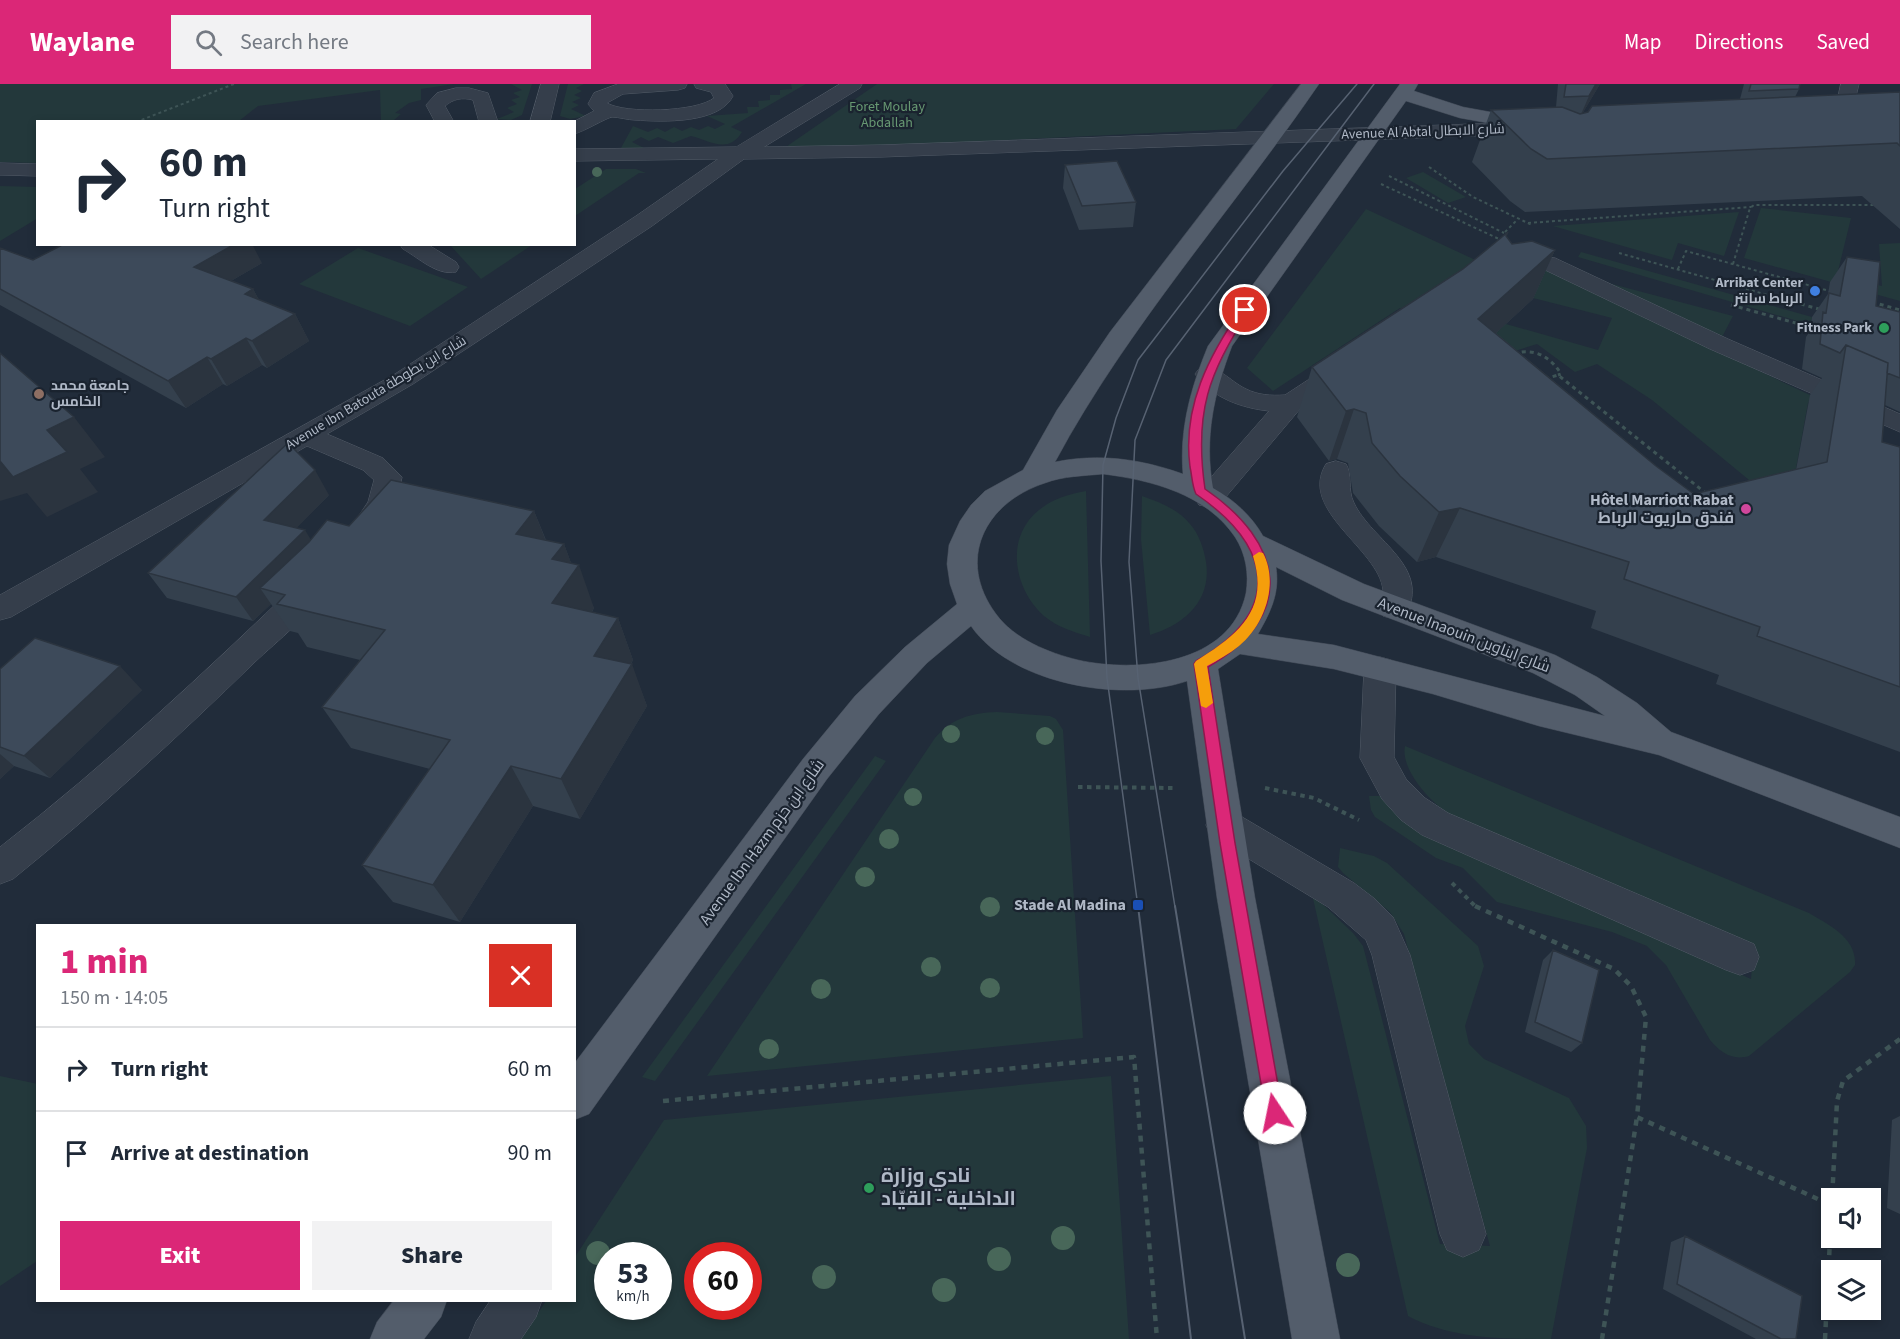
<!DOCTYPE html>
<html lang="en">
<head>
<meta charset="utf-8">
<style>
  body { margin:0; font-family:"Source Sans 3",Cairo,sans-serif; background:#f2f2f3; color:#1f2937; height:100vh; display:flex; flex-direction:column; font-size:22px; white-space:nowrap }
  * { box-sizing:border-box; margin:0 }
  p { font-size:20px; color:#747a83 }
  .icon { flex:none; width:33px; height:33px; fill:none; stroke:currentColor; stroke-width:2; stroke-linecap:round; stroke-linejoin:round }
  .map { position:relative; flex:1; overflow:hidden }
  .panel { position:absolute; left:36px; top:840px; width:540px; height:378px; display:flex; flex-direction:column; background:#fff; border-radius:0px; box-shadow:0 3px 9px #0003 }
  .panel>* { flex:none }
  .hud { position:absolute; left:36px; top:36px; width:540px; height:126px; border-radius:0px; box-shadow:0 3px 9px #0003; background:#fff; color:#1f2937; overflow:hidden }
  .buttons { position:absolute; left:1821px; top:1104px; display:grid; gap:12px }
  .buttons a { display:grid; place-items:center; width:60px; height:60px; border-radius:0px; background:#fff; box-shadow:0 3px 9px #0003; font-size:30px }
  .speed { position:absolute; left:594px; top:1158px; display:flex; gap:12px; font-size:30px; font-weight:700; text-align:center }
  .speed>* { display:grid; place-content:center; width:78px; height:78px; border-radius:50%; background:#fff; box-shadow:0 3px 9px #0003; line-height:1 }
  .speed small { font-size:15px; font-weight:400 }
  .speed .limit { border:9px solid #d22; background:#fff; color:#111 }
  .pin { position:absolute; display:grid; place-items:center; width:51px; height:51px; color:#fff; margin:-26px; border:3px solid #fff; border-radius:50%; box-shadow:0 2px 6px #0007 }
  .me { position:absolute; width:66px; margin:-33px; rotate:349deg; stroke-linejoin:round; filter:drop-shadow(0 0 4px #0008) }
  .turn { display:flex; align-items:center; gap:21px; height:126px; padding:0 24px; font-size:27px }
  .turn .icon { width:78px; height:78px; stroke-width:2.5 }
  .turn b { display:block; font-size:42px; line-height:51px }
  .round { display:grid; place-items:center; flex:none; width:63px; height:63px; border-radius:0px; background:#f2f2f3 }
  .head { display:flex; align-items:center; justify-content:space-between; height:102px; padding:0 24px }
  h1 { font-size:36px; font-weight:800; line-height:45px; color:#db2777 }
  .button { display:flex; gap:12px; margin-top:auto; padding:12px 24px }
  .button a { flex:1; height:69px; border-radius:0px; background:#db2777; color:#fff; font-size:24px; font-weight:800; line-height:69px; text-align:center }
  .button a+a { background:#f2f2f3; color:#1f2937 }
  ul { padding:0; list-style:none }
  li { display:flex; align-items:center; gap:18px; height:84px; padding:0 24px; border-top:2px solid #e0e1e3 }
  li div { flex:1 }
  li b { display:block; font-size:22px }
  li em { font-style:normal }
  header { display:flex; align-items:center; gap:36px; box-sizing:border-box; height:84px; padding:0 30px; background:#db2777; color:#fff }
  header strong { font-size:28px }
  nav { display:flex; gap:33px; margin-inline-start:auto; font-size:21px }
  .search { width:420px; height:54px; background:#f2f2f3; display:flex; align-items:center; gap:15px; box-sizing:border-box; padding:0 21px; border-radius:0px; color:#747a83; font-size:22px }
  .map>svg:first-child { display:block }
  .green { fill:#23383b; fill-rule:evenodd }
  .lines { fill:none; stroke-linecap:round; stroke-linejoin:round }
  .minor-casing { stroke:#535c68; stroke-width:1 }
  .major-casing { stroke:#3e4754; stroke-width:1 }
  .path-far3 { stroke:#3e5456; stroke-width:2; stroke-dasharray:3 3; stroke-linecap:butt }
  .path-far2 { stroke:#3e5456; stroke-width:3; stroke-dasharray:4 4; stroke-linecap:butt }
  .path-far1 { stroke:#3e5456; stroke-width:4; stroke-dasharray:4.5 4.5; stroke-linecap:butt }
  .path { stroke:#3e5456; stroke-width:4.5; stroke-dasharray:6 6; stroke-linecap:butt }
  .minor { fill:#353e4b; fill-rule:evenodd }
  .major { fill:#535d6b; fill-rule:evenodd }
  .tram-far1 { stroke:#576272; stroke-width:1.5 }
  .tram { stroke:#576272; stroke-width:2 }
  .tree { fill:#486759 }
  .wall { fill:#34404d }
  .shaded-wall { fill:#2b343f }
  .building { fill:#3d4a5a; stroke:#2b343f; stroke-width:1.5 }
  .route { fill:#db2777; stroke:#8e194d; stroke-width:1.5 }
  .slow { fill:#f59e0b }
  .shop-dot { fill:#3f7fe0; stroke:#1a232f; stroke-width:2 }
  .leisure-dot { fill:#2e9e5b; stroke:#1a232f; stroke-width:2 }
  .education-dot { fill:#8d6e63; stroke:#1a232f; stroke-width:2 }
  .hotel-dot { fill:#d1479c; stroke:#1a232f; stroke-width:2 }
  .transit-dot { fill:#1a4fb4; stroke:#1a232f; stroke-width:2 }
  .labels { text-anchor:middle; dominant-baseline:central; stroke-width:4.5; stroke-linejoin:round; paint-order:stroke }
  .far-park-label { font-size:14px; fill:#679872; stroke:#1a232f }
  .far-street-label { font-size:14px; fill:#b0b9c7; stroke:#1a232f }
  .far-poi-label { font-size:14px; font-weight:bold; fill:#b0b9c7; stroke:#1a232f; text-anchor:end }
  .poi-label { font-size:16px; font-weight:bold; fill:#b0b9c7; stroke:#1a232f; text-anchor:end }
  .street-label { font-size:16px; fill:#b0b9c7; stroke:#1a232f }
  .near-poi-label { font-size:20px; font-weight:bold; fill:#b0b9c7; stroke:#1a232f; text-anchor:start }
</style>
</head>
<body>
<header>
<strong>Waylane</strong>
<div class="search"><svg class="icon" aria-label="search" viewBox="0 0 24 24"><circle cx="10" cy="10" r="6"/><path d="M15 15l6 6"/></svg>Search here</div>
<nav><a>Map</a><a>Directions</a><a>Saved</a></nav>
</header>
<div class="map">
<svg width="1900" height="1255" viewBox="0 0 1900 1255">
  <rect width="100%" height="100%" fill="#212c3a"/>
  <!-- green -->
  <path class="green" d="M0 0H454L421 5V16L409 19 395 29 401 30 394 36 400 37H381L380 6 258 22 239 37 38 38 37 79 0 78Z
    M511 0H532L522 31 511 36 497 35 514 28 507 24 517 20 511 16 520 13 513 9 522 6Z
    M568 0H584L576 4 582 7 574 11 581 14 572 18 579 21 571 25 586 32 570 35 560 32Z
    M791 0H806L731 43 742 48C728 71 709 56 691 52L673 59 658 53 649 57 641 53 632 58 644 64H621L633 42 648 48 657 44 665 48 674 43 682 47 691 43 699 46 708 42 715 45 725 40 707 32 748 29 747 23H759L758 17 770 16V11H780V6L792 5Z
    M877 0H1274L1236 45 780 67Z
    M606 85H636L646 89H639L575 132V105Z
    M1423 88 1466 113 1448 119 1406 94Z
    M0 102 37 103 38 134 0 157Z
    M1761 124 1851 134 1837 191 1882 202 1879 160 1900 159V217L1744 174Z
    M1366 125 1499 187 1460 221 1506 240 1598 266 1612 234 1533 214 1511 206 1540 183 1812 312 1808 319 1788 428 1652 316 1597 280 1575 288 1537 260 1470 281 1436 239 1400 224 1273 307 1247 284Z
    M1739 128 1724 172 1678 159 1672 176 1553 142Z
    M471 161 473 162 532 161 481 195 450 161Z
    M358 164 468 203 410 242 299 200Z
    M1581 168 1812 233 1811 241 1578 173Z
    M1593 195 1733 232 1722 253Z
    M1086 407 1090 553C1074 548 1057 543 1044 532 1014 505 1004 454 1039 426 1052 415 1069 410 1086 407Z
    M1142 412C1159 418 1178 425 1190 440 1199 450 1204 465 1206 478 1212 517 1184 541 1150 551L1141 455Z
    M997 628 1050 632 1056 635 1063 646 1083 954 707 992 935 654C952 634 971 629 997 628Z
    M1405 662 1809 829C1829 841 1857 854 1855 881L1850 888 1749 972C1732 977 1720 968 1710 956L1666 881 1647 862 1612 848 1497 818 1463 784 1436 774 1375 733 1371 726 1369 712H1381L1422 751 1751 895 1754 862 1452 732C1432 720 1400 686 1405 662Z
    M875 672 886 677 655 997 642 993Z
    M1340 764 1374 772 1387 779 1478 862 1484 882 1465 942 1469 960 1484 975 1569 1014 1586 1042 1587 1064 1551 1255C1502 1255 1452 1255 1408 1232L1312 810 1353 849 1363 862 1440 1160 1490 1162 1404 850 1390 828 1343 789 1338 783Z
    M0 992 38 1000 37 1177 0 1202Z
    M1111 992 1129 1255H521L546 1217 574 1216 575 1173 664 1036ZM608 1172H658V1222H608ZM698 1172H748V1222H698Z"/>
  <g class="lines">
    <!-- minor casing -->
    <g class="minor-casing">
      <path id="minor" d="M541 0H559L550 38H530Z
        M618 0H687L685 4 678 6 623 10 607 19C625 30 697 28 714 14L711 8 696 4 694 0H725L733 12C719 40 663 38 635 36 628 36 619 33 612 33 606 34 585 47 574 50L573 38 594 27 588 20 594 9Z
        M840 0H862L860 4 764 63 881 61 1529 38 1536 40 1539 44 1536 48 1529 50 881 73 744 75 652 142 413 300 327 350 383 374 402 393 397 418 378 446 368 449 358 446 354 439 368 418 374 396 363 386 307 362 11 533 0 536V511L395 290 636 132 718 75 574 77V65L736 63Z
        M1841 0H1859L1856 12 1840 38H1826L1823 34 1838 12Z
        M456 4H469L488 9 498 38H479L473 16C462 13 453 15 445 22L454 38H435L426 21 437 9Z
        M0 79 38 80V92L0 91Z
        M400 160H427L456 178 459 183 456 188C437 192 419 174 403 165Z
        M1531 171 1555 174 1728 255 1900 330V348L1710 265 1543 185C1526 184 1522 203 1502 198L1499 193C1505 183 1519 174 1531 171Z
        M1340 278 1349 281 1353 286 1349 291 1300 325 1219 421 1209 423 1199 421 1195 414 1199 407 1269 327C1242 324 1212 314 1195 290L1199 285C1219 280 1229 297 1246 305 1258 311 1271 312 1285 311L1331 281Z
        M1336 377 1346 380C1353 391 1347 405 1354 419 1372 457 1433 483 1405 532L1394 535 1383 532 1379 524C1380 518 1384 511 1383 506 1379 465 1297 426 1326 380Z
        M313 492 324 495 328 503C314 528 276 558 255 578 177 654 97 727 13 795L0 800V763C107 680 205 588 302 495Z
        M1380 573 1391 576 1396 585 1394 673 1406 695 1425 714 1448 729 1754 860 1759 873 1754 886 1740 891 1726 886 1422 751 1401 736 1382 715 1360 674 1364 585 1369 576Z
        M1224 726 1237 730 1354 799 1375 815 1393 833 1410 871 1486 1150 1479 1166 1463 1173 1447 1166 1440 1150 1372 871 1366 856 1328 823 1211 752 1206 741 1211 730Z
        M491 1216H542L536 1233 521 1255H469L476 1238Z"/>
    </g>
    <!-- major casing -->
    <g class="major-casing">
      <path id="major" d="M1301 0H1319C1232 127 1128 242 1055 378 1099 369 1141 375 1183 390 1179 345 1191 303 1208 262L1400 0H1418L1414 7 1463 23 1540 37 1543 41 1540 45 1533 47 1460 34 1406 17 1232 262C1214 309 1204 354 1213 404 1233 415 1252 432 1263 452L1364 500 1555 571 1597 593 1637 619 1671 648 1900 733V764L1659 671 1539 642 1433 610 1334 585 1240 570 1218 585 1255 814 1340 1255H1292L1217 814 1187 597C1123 619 1012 601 971 542L927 579 879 630 827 695 589 1030 574 1036V980L803 675 855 612 905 563 957 520 950 500 947 480 949 461 960 437 971 421 985 407 1023 386 1057 326 1110 248ZM1103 390C1151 396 1206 410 1235 453 1246 470 1249 490 1246 509 1231 581 1136 589 1078 576 1049 569 1014 555 996 530 956 476 984 419 1045 399 1063 392 1084 392 1103 390ZM1276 483 1342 516 1533 589 1575 611 1605 632 1334 561 1258 550C1271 527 1280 509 1276 483Z
        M394 1216H447L441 1233 424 1255H370L377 1238Z"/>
    </g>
    <!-- path-far3 -->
    <path class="path-far3" d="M136 38 234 0
      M1429 83 1473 113 1532 141
      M1389 92 1504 149
      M1381 100 1499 155
      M1528 139 1751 123
      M1505 148 1517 136
      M1619 169 1775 213
      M1733 180 1750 124 1754 121H1875
      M1678 185 1686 167 1833 208"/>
    <!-- path-far2 -->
    <path class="path-far2" d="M1770 211 1822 226
      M1872 218 1900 226
      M1731 221 1810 243
      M1514 270C1533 263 1551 273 1561 290L1558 291
      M1545 295 1558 291 1708 411"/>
    <!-- path-far1 -->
    <path class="path-far1" d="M1078 703 1173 704
      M1265 704 1314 714 1359 736
      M1452 799 1476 823"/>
    <!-- path -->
    <path class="path" d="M1475 822 1614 885 1631 902 1646 933 1637 1033 1831 1121
      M663 1017 1134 973 1157 1255
      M1602 1255 1637 1033
      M1825 1255 1837 1017 1843 997 1900 955"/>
    <!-- minor -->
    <use href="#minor" class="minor"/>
    <!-- major -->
    <use href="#major" class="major"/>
    <!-- tram-far1 -->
    <path class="tram-far1" d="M1138 823 1107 594 1101 477 1103 381 1116 334 1138 276 1283 87 1357 0
      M1175 823 1138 594 1129 478 1135 356 1166 276 1374 0"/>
    <!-- tram -->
    <path class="tram" d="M1138 822 1191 1255
      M1175 822 1245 1255"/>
  </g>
  <!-- trees -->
  <g class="tree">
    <circle cx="597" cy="88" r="5"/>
    <circle cx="951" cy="650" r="9"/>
    <circle cx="1045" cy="652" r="9"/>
    <circle cx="913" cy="713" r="9"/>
    <circle cx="889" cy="755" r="10"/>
    <circle cx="865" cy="793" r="10"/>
    <circle cx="990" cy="823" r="10"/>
    <circle cx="931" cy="883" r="10"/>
    <circle cx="990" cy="904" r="10"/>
    <circle cx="821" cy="905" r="10"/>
    <circle cx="769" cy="965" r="10"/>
    <circle cx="1063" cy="1154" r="12"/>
    <circle cx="598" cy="1169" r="12"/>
    <circle cx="999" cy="1175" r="12"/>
    <circle cx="1348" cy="1181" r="12"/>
    <circle cx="824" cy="1193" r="12"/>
    <circle cx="944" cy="1206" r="12"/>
  </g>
  <!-- wall -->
  <path class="wall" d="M1558 0H1600L1582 30 1588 28 1740 15 1744 0H1800L1799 5 1795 13 1900 8V145L1862 112 1525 128 1510 117 1472 78 1491 26 1556 23Z
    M1065 81 1136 118 1133 143 1079 146 1063 104Z
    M1506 152 1512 160 1555 166 1533 215 1496 249 1656 382 1694 410 1796 386 1810 311 1822 294 1802 285 1806 253 1810 247 1812 233 1828 210 1830 198 1847 173 1876 222 1900 228V328L1885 321 1882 358 1900 363V668L1716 600 1719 591 1591 544 1596 527 1436 473 1417 478 1379 442 1353 409 1348 379 1337 375 1329 377 1297 333 1312 283 1463 185Z
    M0 164 33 176 262 179 231 197 253 205 259 216 295 230 309 257 267 284 262 281 227 302 223 300 186 324 0 221Z
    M329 411 296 444 311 456 349 442 534 427 546 456 564 460 571 479 594 524 592 528 618 534 633 576 631 580 647 622 580 735 533 722 460 838 393 818 362 781 430 685 351 664 322 623 360 576 307 563 298 549 290 547 271 520 253 537 167 514 148 489Z
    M0 585 142 606 50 694 14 682 0 695Z
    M1553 866 1582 959 1571 968 1525 948 1543 876Z
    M1900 1032V1130L1887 1124 1892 1036Z
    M1685 1152 1796 1255H1756L1663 1205 1671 1158Z"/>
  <!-- shaded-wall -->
  <path class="shaded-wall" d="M1596 0H1600L1579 35 1589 12Z
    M235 160H252L262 179 210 209 194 183Z
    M1555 166 1533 215 1458 284 1478 235Z
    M253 205 268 232 245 210Z
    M295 230 309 257 267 284 252 257Z
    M246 254 262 281 227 302 211 275Z
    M207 273 223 300 186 324 168 297Z
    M1354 325 1337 375 1329 377 1346 327Z
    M74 333 105 373 80 385 98 408 47 433 27 409 0 417V377L47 346Z
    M315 386 329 411 280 461 264 436Z
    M1460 424 1436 473 1417 478 1439 428Z
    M534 427 551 470 516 450Z
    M305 446 320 471 260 504 271 520 253 537 236 513Z
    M564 460 574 487 579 481 594 524 569 562 552 519V475Z
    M618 534 633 576 610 614 594 572Z
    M632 580 647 622 580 735 561 695Z
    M120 582 142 606 50 694 24 672Z
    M0 670 14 682 0 695Z
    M511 682 533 722 460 838 433 801Z"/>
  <!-- building -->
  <path class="building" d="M1566 0H1596L1589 12 1564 13Z
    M1751 0H1800L1799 5 1749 7Z
    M1900 8V62L1897 59 1547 75 1531 65 1491 26 1562 23 1580 30 1588 28 1592 22Z
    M1117 77 1136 118 1082 122 1065 81Z
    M1508 148 1506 152 1512 160 1532 157 1555 166 1478 235 1656 382 1694 410 1827 378 1846 261 1888 279 1882 358 1900 363V603L1757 552 1760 543 1624 495 1629 478 1460 424 1439 428 1400 392 1372 359 1366 329 1354 325 1346 327 1312 283 1463 185Z
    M64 160H235L194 183 253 205 245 210 295 230 252 257 246 254 211 275 207 273 168 297 0 205V164L33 176Z
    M1847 173 1880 178 1876 222 1900 228V294L1887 289 1888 279 1846 261 1840 269 1820 260 1823 228 1826 229 1829 209 1840 212Z
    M0 269 74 333 47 346 67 368 13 393 0 377Z
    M288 359 315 386 264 436 305 446 236 513 148 489Z
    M391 396 534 427 516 450 564 460 552 475 579 481 552 519 618 534 594 572 632 580 561 695 511 682 433 801 362 781 450 656 322 623 385 546 277 520 285 511 260 504 309 458 327 436 349 442Z
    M35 554 120 582 24 672 0 663V585Z
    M1553 866 1599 886 1582 959 1535 938Z
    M1685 1152 1802 1212 1796 1255H1781L1677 1200Z"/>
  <!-- route -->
  <path class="route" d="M1242 224 1250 226C1208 288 1194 330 1205 405 1284 459 1298 531 1208 583L1235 759 1283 1029 1281 1035 1275 1037 1268 1035 1266 1029 1220 759 1194 580 1196 577C1284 527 1273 463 1196 410 1192 402 1192 391 1190 383 1182 323 1209 271 1242 224Z"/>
  <!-- slow -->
  <path class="slow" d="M1259 468 1263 469C1279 499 1265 541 1239 562 1229 570 1218 576 1207 582L1213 619 1206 624 1201 622 1194 580 1196 577C1237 551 1270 527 1253 472Z"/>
  <!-- markers -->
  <circle class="shop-dot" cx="1815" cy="207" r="6"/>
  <g class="leisure-dot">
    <circle cx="1884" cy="244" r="6"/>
    <circle cx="869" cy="1104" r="6"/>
  </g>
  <circle class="education-dot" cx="39" cy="310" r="6"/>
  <circle class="hotel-dot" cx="1746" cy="425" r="6"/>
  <rect class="transit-dot" x="1132" y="815" width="12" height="12" rx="3"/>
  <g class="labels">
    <!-- far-park labels -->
    <g class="far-park-label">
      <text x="887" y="23">Foret Moulay<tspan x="887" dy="16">Abdallah</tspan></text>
    </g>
    <!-- far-street labels -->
    <g class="far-street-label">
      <text transform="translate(1423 48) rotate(-2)">Avenue Al Abtal شارع الابطال</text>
      <text transform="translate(376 309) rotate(-31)">Avenue Ibn Batouta شارع ابن بطوطة</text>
    </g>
    <!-- far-poi labels -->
    <g class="far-poi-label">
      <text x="1803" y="199">Arribat Center<tspan x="1803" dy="16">الرباط سانتر</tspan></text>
      <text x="1872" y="244">Fitness Park</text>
      <text x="51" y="302" text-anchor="start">جامعة محمد<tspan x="51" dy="16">الخامس</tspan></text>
    </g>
    <!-- poi labels -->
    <g class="poi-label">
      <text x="1734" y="416">Hôtel Marriott Rabat<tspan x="1734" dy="18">فندق ماريوت الرباط</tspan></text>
      <text x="1126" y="821">Stade Al Madina</text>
    </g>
    <!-- street labels -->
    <g class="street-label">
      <text transform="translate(1464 551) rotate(21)">Avenue Inaouin شارع ايناوين</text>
      <text transform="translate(762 758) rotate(-54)">Avenue Ibn Hazm شارع ابن حزم</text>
    </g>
    <!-- near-poi labels -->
    <g class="near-poi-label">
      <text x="881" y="1092">نادي وزارة<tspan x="881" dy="23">الداخلية - القيّاد</tspan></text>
    </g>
  </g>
</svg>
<div class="buttons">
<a><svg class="icon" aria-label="sound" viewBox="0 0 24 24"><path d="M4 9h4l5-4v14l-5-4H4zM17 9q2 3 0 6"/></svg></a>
<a><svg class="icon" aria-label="layers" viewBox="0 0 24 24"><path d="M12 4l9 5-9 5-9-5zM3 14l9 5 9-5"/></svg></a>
</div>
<div class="speed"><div>53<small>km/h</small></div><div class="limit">60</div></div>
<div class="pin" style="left:1245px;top:226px;background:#d93025"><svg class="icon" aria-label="arrive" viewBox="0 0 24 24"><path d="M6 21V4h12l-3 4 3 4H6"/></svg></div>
<svg class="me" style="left:1275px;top:1029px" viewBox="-20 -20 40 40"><circle r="19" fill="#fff"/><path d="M0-13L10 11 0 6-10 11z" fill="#db2777"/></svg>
<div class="hud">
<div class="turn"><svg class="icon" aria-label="right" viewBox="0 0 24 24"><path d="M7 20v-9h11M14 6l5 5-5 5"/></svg><div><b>60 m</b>Turn right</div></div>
</div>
<section class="panel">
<div class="head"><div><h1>1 min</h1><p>150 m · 14:05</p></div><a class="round" style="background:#d93025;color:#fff"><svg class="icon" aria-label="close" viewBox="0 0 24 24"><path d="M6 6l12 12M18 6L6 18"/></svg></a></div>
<ul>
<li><svg class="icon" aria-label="right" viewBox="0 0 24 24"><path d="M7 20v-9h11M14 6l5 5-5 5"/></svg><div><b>Turn right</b></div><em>60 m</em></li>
<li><svg class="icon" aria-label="arrive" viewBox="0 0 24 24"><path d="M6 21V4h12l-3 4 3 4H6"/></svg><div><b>Arrive at destination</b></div><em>90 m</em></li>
</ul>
<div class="button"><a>Exit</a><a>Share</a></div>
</section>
</div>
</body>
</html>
